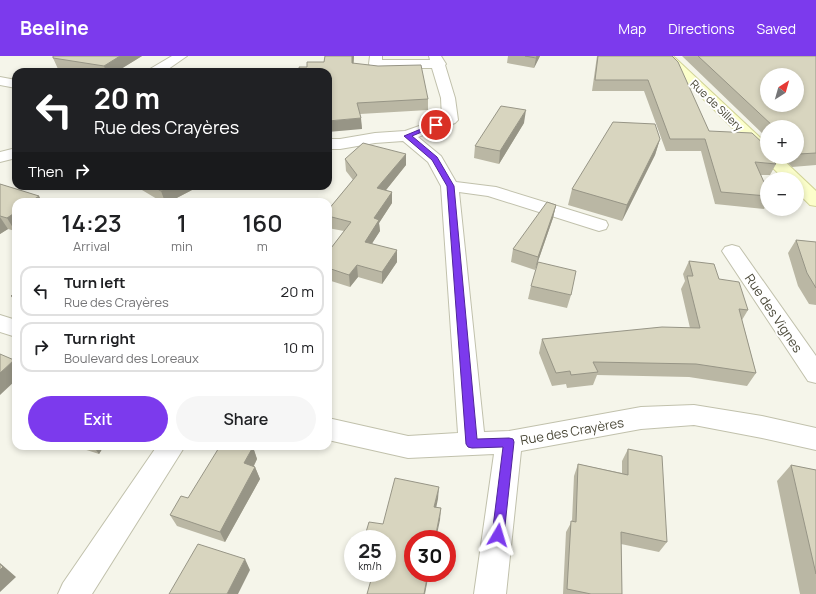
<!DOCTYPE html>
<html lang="en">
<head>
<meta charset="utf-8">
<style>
  body { margin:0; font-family:Manrope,sans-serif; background:#f6f6f6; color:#202124; height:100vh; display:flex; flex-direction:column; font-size:15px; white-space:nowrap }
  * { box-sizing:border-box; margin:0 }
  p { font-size:13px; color:#757577 }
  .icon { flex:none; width:22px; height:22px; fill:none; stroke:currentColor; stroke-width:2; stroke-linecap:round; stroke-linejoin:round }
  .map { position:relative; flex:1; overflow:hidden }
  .drawer { position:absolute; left:12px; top:142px; width:320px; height:252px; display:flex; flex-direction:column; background:#fff; border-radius:12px; box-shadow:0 2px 6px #0003 }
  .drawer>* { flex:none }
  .banner { position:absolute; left:12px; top:12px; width:320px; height:122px; border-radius:12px; box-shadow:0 2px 6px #0003; background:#202124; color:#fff; overflow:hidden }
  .needle { width:26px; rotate:37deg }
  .fabs { position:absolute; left:760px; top:12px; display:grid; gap:8px }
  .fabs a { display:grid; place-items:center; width:44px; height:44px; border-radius:50%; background:#fff; box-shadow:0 2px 6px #0003; font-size:20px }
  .speed { position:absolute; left:344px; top:474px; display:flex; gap:8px; font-size:20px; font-weight:700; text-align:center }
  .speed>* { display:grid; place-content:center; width:52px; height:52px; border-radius:50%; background:#fff; box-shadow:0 2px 6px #0003; line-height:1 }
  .speed small { font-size:10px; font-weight:400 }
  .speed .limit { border:6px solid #d22; background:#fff; color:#111 }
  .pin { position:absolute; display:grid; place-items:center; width:34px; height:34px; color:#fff; margin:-17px; border:2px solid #fff; border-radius:50%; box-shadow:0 1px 4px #0007 }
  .me { position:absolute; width:44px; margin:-22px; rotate:7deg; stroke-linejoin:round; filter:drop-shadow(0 0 3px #0008) }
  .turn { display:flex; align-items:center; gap:14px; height:84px; padding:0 16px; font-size:18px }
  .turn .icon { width:52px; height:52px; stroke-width:2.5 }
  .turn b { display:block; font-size:28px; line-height:34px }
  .then { display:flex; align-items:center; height:38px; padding:0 16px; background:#0003; gap:8px; font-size:15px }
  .eta { display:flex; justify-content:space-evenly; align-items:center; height:68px; text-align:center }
  .eta b { font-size:24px; font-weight:600; line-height:28px }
  .cta { display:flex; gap:8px; margin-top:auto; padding:8px 16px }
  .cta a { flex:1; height:46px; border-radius:24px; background:#7c3aed; color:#fff; font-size:16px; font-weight:600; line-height:46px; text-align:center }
  .cta a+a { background:#f6f6f6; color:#202124 }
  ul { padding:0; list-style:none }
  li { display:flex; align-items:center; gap:12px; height:50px; margin:0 8px 6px; padding:0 8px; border:2px solid #e0e0e0; border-radius:12px }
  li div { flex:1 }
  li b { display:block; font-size:15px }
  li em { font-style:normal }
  header { display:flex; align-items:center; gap:24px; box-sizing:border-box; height:56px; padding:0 20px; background:#7c3aed; color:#fff }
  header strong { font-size:19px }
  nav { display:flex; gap:22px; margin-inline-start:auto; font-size:14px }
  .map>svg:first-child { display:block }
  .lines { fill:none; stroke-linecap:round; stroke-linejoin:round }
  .street-casing { stroke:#c1c1ac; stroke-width:2 }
  .secondary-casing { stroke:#d1d397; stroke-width:2 }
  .street { fill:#fff; fill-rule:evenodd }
  .secondary { fill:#fcffcb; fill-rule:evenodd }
  .wall { fill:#bab7a4 }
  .shaded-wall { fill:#979586 }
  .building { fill:#d8d5bf; stroke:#979586; fill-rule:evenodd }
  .route { fill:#7c3aed; stroke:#51269a }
  .labels { text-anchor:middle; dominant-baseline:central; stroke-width:4; stroke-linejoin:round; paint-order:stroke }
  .far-street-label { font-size:11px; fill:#4a4838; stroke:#fff }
  .street-label { font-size:13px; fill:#4a4838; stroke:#fff }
</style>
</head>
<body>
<header>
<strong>Beeline</strong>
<nav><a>Map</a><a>Directions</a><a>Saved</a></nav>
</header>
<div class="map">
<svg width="816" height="538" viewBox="0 0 816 538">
  <rect width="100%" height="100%" fill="#f5f5ea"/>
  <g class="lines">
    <!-- street casing -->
    <g class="street-casing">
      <path id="street" d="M172 0H187L164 16H148L150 13Z
        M370 0H382V4H430L429 0H441L446 8 445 9 455 42 458 64 455 67 418 81 441 100 456 126 496 131 606 165 608 169 606 173 599 175 488 140 459 136 484 376 509 375 641 351 694 349 762 360 816 372V394L762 382 694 369 641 373 521 395 506 538H474L494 398 408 402 328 384V362L408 380 458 377 441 130 428 106 403 85 375 87 340 93H328V83H340L375 77 405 75 442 62 441 42 432 12H376L371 11 369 8Z
        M0 21 16 24V32L0 29Z
        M16 92V102L0 106V96Z
        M732 189 739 191 816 300V327L808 325 722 195 725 191Z
        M0 259 16 264V281L0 276Z
        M157 390H185L92 538H58L63 527Z"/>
    </g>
    <!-- secondary casing -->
    <g class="secondary-casing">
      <path id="secondary" d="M660 0H673L767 88V101H780L816 135V150L810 149 797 136V123H784Z"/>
    </g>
    <!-- street -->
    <use href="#street" class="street"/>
    <!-- secondary -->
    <use href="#secondary" class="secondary"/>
  </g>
  <!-- wall -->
  <path class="wall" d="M53 0H142L116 16H75L58 13 53 2Z
    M325 0H354L353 8 428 43V54L360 58 362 73 328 16H300L299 11H307L324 6Z
    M508 0H540L534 12 507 7Z
    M597 0H672L709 75 767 101H776L774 106 776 108 770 119H761L767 133V147L764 153 715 148 701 95H666L644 35H592Z
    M682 0H816V109L792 111 782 101H797V71H767V82Z
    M524 67 499 108 474 102 475 90Z
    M660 83 655 99 622 165 568 149 572 133Z
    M345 103 406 109 386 134 392 136V147L379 167 380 175 372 187 397 206 382 228 358 221 350 231 328 224V196L344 175 328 172V154L353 124 346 115Z
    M0 128 39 140 42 146H16L15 175 8 173 0 178Z
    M136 130H191L192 134 169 146H162L137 131Z
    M556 149 553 162 535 214 511 206 513 193Z
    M796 184 816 186V249L809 248 798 230 788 197Z
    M689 205 719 223 748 254 742 264 756 317 747 330 689 321 597 319 593 329 567 332 566 328 552 330 539 297 542 283 690 272 681 233 685 225 683 218Z
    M531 230 571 239 567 252 528 243Z
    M16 236V248L11 240Z
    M74 390H104L99 398Z
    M253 391 257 403 254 410 255 411 260 423 225 486 177 470 170 459 188 442Z
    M628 393 667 486 659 496 621 488 622 538H563L566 476 572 465 574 420 578 408 622 417V405Z
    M791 409 816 414V538H800L777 425Z"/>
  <!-- shaded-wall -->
  <path class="shaded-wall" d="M120 0H142L116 16H106L104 10Z
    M352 0H354L353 18 352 7Z
    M537 0H540L534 12 536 2Z
    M526 54 524 67 499 108 500 95Z
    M361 62 362 73 328 76V65Z
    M660 83 655 99 622 165 627 149Z
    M406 98V109L378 144 377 132Z
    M171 130H191L192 134 169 146H165L161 135Z
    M392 136V147L379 167 380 175 366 197 365 186 374 162Z
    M39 140 42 146H30Z
    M556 149 553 162 535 214 538 201Z
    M16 156V174L15 175 7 162Z
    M0 161 8 173 0 178Z
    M397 194V206L382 228V216Z
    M357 209 358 221 350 231 349 219Z
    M14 304 16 307V324L0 339V317Z
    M93 390H104L99 398Z
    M253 391 257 403 249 419 244 407Z
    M255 411 260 423 225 486 220 476Z
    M439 431 438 443 434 462V451Z
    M441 452 440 464 436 483H435Z
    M245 503 250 514 238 538H227Z
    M0 507 16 521 0 536Z
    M428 517H429L425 538H424Z"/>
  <!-- building -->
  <path class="building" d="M53 0H120L104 10 53 2Z
    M325 0H352V7L378 10 421 9 428 43 357 47 361 62 328 65V16H300L299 11H307V6H324Z
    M525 0H537L536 2Z
    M598 0H672L678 6 709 75 752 77 767 91V101H769L776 108 755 106 767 133V140L721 136 705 83H670L648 24H595Z
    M698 0H816V97L799 98 797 96V71H774ZM767 19H797V49H767Z
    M501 50 526 54 500 95 475 90Z
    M613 66 655 68 660 83 627 149 572 133Z
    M363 87 406 98 377 132 392 136 374 162 379 164 365 186 397 194 382 216 357 209 349 219 328 212V196L351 166 328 160V154L357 119 345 103Z
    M0 128 39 140 30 146H16V156L7 162 0 160Z
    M152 130H171L161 135Z
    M547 146 556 149 538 201 513 193Z
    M796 184 816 186V232L807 217Z
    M689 205 714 208 719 223 739 226 748 254 739 253 756 317 696 308 593 306 598 316 571 319 570 315 556 317 542 283 662 271 700 272 687 220H693Z
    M538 206 576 215 571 239 531 230Z
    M16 236V242L11 240Z
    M0 298 14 304 0 317Z
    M220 390H250L253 391 244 407 255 411 220 476 170 459 181 440 188 442Z
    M628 393 662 400 667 486 621 476 622 538H591L567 533 571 465 576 466 578 408 628 419Z
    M791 409 816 414V518Z
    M395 422 439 431 434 451 441 452 435 483H413V517H428L424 538H367L373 517H387V483H364L369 466 383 468Z
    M198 488 245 503 227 538H169Z
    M0 508 3 511 0 514Z"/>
  <!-- route -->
  <path class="route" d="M433 68 439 69 412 80 437 101 454 130 477 383 509 382 513 383 514 386 504 479 502 483 498 485 493 483 492 479 503 391 472 392 468 391 466 388 447 130 432 104 404 80Z"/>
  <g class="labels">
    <!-- far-street labels -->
    <g class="far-street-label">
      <text transform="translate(717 49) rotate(44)">Rue de Sillery</text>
    </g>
    <!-- street labels -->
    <g class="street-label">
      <text transform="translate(774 257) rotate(56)">Rue des Vignes</text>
      <text transform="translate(572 375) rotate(-10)">Rue des Crayères</text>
    </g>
  </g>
</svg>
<div class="fabs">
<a><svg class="needle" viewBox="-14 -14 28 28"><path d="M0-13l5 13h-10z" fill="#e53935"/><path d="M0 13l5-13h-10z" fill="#757577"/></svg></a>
<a>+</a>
<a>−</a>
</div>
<div class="speed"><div>25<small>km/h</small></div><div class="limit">30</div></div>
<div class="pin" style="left:436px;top:69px;background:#d93025"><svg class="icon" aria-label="arrive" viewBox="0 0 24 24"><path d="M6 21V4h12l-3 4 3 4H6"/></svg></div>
<svg class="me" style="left:498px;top:479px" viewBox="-20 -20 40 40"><path d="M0-17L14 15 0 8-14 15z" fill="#7c3aed" stroke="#fff" stroke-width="4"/></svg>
<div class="banner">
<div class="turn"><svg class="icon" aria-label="left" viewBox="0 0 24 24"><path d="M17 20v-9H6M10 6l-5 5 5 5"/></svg><div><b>20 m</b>Rue des Crayères</div></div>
<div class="then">Then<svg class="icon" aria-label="right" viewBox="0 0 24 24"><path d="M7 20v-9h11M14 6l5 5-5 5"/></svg></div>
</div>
<section class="drawer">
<div class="eta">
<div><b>14:23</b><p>Arrival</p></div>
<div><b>1</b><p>min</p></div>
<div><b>160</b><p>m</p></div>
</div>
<ul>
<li><svg class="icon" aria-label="left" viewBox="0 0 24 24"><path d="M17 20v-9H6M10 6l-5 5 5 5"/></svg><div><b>Turn left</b><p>Rue des Crayères</p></div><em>20 m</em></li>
<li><svg class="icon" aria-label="right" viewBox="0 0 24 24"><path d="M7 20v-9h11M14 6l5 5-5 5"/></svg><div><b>Turn right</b><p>Boulevard des Loreaux</p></div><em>10 m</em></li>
</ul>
<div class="cta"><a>Exit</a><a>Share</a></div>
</section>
</div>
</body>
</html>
